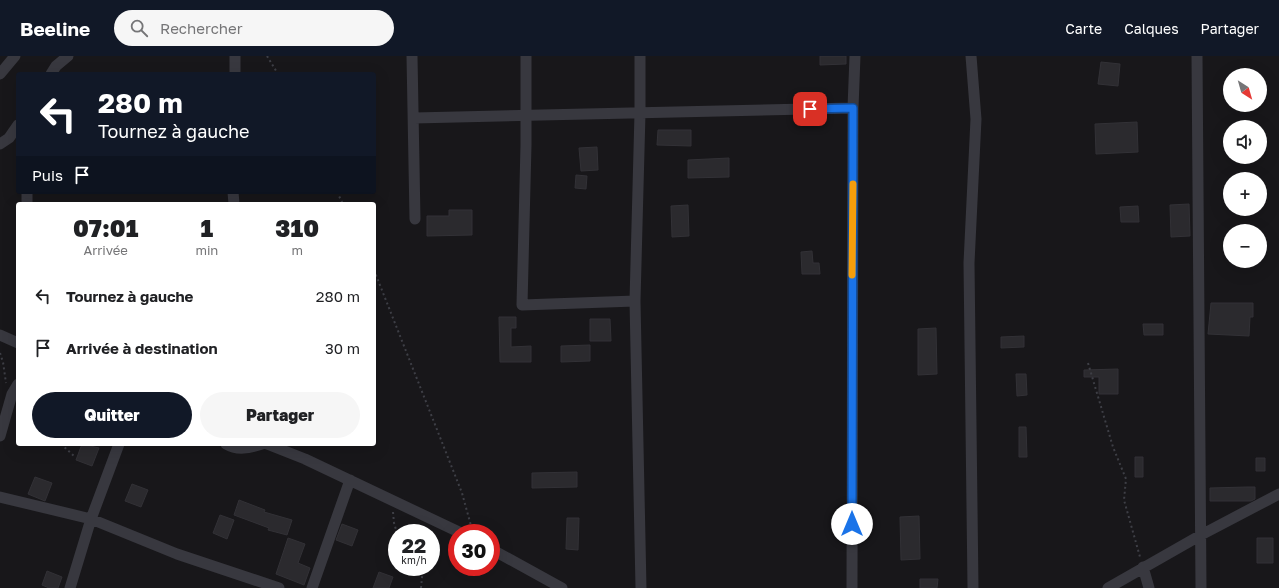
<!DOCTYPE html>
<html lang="fr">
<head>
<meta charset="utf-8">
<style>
  body { margin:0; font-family:"Golos Text",sans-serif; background:#f6f6f6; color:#202124; height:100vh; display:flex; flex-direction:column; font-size:15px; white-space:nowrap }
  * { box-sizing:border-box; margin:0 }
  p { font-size:13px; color:#757577 }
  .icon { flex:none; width:22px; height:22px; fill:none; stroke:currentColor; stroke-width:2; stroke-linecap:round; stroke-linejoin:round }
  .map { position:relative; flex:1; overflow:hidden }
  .sheet { position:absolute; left:16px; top:146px; width:360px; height:244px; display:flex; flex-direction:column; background:#fff; border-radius:4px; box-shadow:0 4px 16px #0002 }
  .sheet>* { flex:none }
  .hud { position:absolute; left:16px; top:16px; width:360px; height:122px; border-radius:4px; box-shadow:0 4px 16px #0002; background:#111827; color:#fff; overflow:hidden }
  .needle { width:26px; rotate:143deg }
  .fabs { position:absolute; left:1223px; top:12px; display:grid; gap:8px }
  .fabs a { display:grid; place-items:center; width:44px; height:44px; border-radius:50%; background:#fff; box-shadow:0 4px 16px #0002; font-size:20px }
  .speed { position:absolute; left:388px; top:468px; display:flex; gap:8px; font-size:20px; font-weight:700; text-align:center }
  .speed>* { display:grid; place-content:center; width:52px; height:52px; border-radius:50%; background:#fff; box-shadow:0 4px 16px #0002; line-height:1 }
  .speed small { font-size:10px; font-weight:400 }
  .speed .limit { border:6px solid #d22; background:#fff; color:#111 }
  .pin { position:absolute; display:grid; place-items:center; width:34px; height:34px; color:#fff; margin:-17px; border-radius:8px; box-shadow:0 2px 6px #0006 }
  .me { position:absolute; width:44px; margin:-22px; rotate:0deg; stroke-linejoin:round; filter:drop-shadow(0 0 3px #0008) }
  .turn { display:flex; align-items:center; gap:14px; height:84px; padding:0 16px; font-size:18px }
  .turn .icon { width:52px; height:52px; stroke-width:2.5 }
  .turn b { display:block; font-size:28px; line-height:34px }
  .then { display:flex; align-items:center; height:38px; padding:0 16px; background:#0003; gap:8px; font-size:15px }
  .eta { display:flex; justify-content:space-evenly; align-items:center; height:68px; text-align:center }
  .eta b { font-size:24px; font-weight:800; line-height:28px }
  .action { display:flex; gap:8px; margin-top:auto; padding:8px 16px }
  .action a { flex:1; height:46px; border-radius:24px; background:#111827; color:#fff; font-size:16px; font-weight:800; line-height:46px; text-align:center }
  .action a+a { background:#f6f6f6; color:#202124 }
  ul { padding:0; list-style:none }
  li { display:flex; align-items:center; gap:12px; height:52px; padding:0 16px }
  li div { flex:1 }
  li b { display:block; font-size:15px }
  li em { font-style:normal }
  header { display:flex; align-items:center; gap:24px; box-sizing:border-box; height:56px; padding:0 20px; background:#111827; color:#fff }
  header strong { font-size:19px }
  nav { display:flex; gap:22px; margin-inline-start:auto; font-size:14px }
  .search { width:280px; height:36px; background:#f6f6f6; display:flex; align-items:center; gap:10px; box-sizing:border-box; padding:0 14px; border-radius:22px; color:#757577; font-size:15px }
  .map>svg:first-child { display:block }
  .building { fill:#2b2a2e; stroke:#323136 }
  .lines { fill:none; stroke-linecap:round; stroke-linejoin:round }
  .path { stroke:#3e3f46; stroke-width:2; stroke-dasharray:2 3; stroke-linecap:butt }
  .minor { stroke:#38383f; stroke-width:11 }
  .route-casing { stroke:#114b97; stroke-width:10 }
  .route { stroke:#1a73e8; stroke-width:7 }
  .slow { stroke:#f59e0b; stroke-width:7 }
</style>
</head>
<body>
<header>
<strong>Beeline</strong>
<div class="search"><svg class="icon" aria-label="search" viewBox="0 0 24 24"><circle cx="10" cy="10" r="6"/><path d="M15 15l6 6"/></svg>Rechercher</div>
<nav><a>Carte</a><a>Calques</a><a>Partager</a></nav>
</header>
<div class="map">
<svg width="1279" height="532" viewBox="0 0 1279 532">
  <rect width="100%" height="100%" fill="#18171a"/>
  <!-- building -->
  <path class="building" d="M820 0H846V8L820 9Z
    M1101 6 1120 8 1118 30 1098 28Z
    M1137 66 1138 96 1096 98 1095 68Z
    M658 74H691V90L657 89Z
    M597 91 598 114 581 115 579 92Z
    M729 102V121L688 122V104Z
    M576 119 587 120 586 133 575 132Z
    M1189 148 1190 180 1171 181 1170 149Z
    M688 149 689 180 672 181 671 150Z
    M1138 150 1139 166H1121L1120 151Z
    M449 154H472V179L427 180V160H449Z
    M812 195 813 207H819L820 218H802L801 196Z
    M1211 247H1253V261H1250L1249 280 1208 278Z
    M499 261H516V272H511V291L531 290V306H500Z
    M590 263H610L611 285H590Z
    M1143 268H1163V279H1144Z
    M936 272 937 318 918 319V273Z
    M1024 280V291L1001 292V281Z
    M590 289V305L561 306V290Z
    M1118 313V338H1099V321H1084V314Z
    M1016 318H1026L1027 339 1017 340Z
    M1019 371H1026L1027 401H1019Z
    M82 388 99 392 92 410 76 404Z
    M1135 401H1143V421H1135Z
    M1256 402H1265V415H1256Z
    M577 416V431L532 432V417Z
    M35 421 52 427 45 445 28 438Z
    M132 428 148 434 141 451 125 445Z
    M1247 431H1255V443L1251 445H1210V432Z
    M239 444 265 454 264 456 292 464 287 479 268 474 269 472 234 459Z
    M220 459 234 464 227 483 213 477Z
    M919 460 920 503 901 504 900 461Z
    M567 462H579L578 494 566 493Z
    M342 468 358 474 352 490 336 484Z
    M288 482 305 488 298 507 310 512 304 529 276 518Z
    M1257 482H1273V507H1257Z
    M47 515 62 521 58 532H49L42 529Z
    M379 516 393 521 389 532H373Z
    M920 523H938L937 532H920Z"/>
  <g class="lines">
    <!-- path -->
    <path class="path" d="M267 0 278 18
      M337 136 343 148
      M374 214 462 437 473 477
      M0 297 3 306 6 327
      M1088 307 1113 391 1126 423 1124 444 1140 501
      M61 388 74 400
      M393 456 394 467 397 477
      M421 532 423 511"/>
    <!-- minor -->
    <path class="minor" d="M412 0 415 163
      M526 0V89L522 249 635 245
      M640 0V57L635 245 641 532
      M971 0 976 63 969 207 973 532
      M1197 0 1201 532
      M0 18 15 0
      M51 18 56 10 68 0
      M235 18V0
      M414 62 853 52
      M0 88 9 82 18 69
      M233 136 234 148
      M27 148V136
      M0 279 18 287
      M0 380 12 338 18 328
      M226 388C238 395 249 392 262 388
      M267 388 305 403 461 477
      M0 441 91 463 177 498 279 532
      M491 493 562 532
      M1143 511 1149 532
      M70 532 91 463 119 388
      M312 532 350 424
      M852 532 853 52 855 0
      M1108 532 1201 479 1279 438"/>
  </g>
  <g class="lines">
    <!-- route casing -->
    <g class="route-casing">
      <path id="route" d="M810 53 853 52 852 468"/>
    </g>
    <!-- route -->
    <use href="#route" class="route"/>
    <!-- slow -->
    <path class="slow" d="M852 219 853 128"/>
  </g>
</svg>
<div class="fabs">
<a><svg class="needle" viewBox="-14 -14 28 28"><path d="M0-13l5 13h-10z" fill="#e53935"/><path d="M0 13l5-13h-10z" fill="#757577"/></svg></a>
<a><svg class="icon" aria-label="sound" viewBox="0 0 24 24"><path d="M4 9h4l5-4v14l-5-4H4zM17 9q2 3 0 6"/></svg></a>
<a>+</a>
<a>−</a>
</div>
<div class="speed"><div>22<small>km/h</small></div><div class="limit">30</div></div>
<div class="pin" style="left:810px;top:53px;background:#d93025"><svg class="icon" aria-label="arrive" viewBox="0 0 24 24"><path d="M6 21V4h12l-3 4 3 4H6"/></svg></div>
<svg class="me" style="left:852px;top:468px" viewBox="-20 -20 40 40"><circle r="19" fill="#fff"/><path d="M0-13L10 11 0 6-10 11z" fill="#1a73e8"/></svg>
<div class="hud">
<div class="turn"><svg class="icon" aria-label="left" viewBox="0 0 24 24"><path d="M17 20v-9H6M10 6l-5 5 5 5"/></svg><div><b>280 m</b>Tournez à gauche</div></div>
<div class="then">Puis<svg class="icon" aria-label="arrive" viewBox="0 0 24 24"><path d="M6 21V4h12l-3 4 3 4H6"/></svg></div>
</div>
<section class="sheet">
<div class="eta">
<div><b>07:01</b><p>Arrivée</p></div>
<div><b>1</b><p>min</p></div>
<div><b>310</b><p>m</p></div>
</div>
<ul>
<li><svg class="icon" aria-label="left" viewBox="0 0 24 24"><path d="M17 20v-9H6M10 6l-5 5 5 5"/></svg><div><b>Tournez à gauche</b></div><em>280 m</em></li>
<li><svg class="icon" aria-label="arrive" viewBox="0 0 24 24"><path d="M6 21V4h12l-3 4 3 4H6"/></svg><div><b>Arrivée à destination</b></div><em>30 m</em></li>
</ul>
<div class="action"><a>Quitter</a><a>Partager</a></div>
</section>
</div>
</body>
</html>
